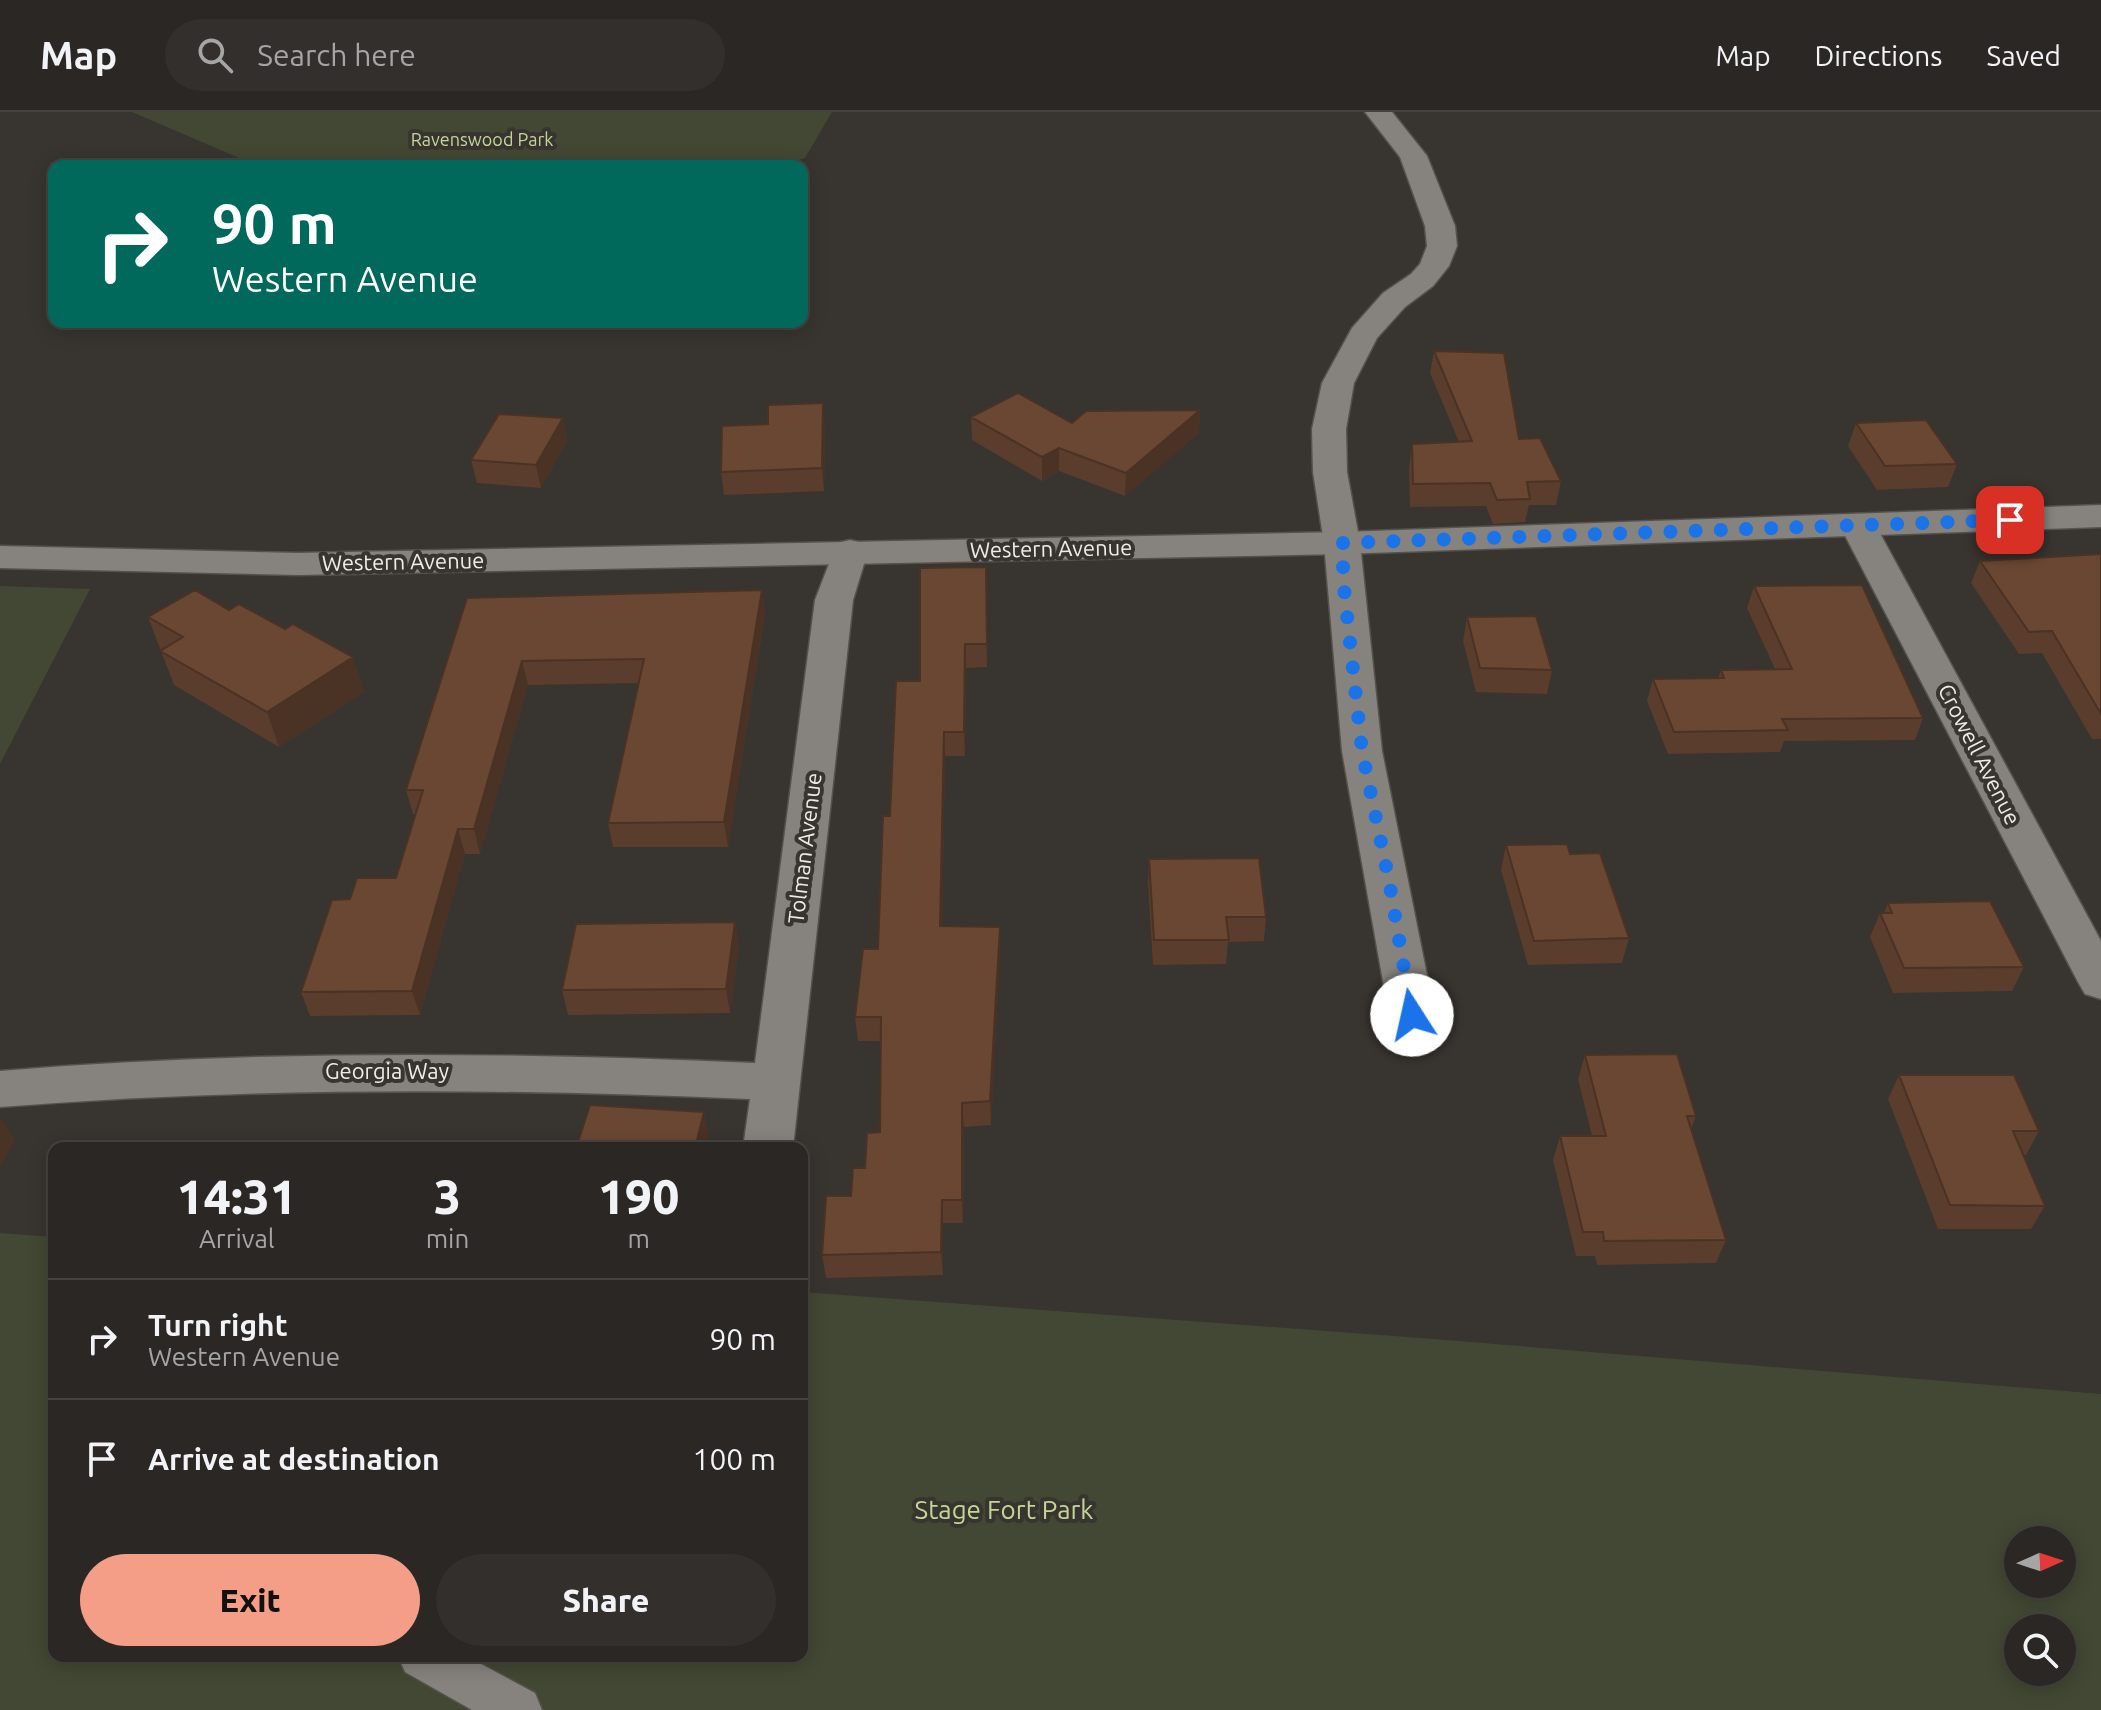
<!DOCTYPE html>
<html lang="en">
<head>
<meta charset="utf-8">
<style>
  body { margin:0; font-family:Ubuntu,sans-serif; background:#322f2c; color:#f1f3f6; height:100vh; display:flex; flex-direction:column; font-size:30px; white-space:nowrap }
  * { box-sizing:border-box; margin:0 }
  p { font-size:26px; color:#a5a5a6 }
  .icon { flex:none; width:44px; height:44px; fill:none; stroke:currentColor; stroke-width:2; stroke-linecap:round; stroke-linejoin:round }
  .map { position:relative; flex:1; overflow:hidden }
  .side { position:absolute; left:48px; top:1030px; width:760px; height:520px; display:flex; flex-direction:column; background:#2a2724; border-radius:16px; box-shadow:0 4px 20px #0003,0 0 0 2px #464441 }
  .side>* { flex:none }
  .guide { position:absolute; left:48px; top:48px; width:760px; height:168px; border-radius:16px; box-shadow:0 4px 20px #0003,0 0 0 2px #464441; background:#00695c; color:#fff; overflow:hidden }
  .needle { width:52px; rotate:87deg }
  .tools { position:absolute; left:2004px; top:1414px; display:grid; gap:16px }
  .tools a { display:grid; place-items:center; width:72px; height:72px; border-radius:50%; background:#2a2724; box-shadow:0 4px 20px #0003,0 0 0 2px #464441; font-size:40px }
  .pin { position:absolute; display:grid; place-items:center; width:68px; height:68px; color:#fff; margin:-34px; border-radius:16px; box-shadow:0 4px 12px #0006 }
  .me { position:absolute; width:88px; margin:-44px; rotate:350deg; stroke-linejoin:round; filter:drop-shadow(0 0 6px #0008) }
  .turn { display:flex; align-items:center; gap:28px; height:168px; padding:0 32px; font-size:36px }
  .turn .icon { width:104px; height:104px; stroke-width:2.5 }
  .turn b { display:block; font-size:56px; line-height:68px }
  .eta { display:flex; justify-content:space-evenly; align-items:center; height:136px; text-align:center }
  .eta b { font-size:48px; font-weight:800; line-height:56px }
  .primary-button { display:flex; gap:16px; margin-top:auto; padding:16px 32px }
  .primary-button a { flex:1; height:92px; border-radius:48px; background:#f49e87; color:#111; font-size:32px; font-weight:800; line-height:92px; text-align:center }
  .primary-button a+a { background:#322f2c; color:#f1f3f6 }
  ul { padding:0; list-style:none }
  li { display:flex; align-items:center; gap:24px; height:120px; padding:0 32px; border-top:2px solid #464441 }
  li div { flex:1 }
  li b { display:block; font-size:30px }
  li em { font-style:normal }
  header { display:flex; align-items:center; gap:48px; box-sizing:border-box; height:112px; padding:0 40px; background:#2a2724; border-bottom:2px solid #464441 }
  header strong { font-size:38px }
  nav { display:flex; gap:44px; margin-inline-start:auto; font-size:28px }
  .search { width:560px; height:72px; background:#322f2c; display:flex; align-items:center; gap:20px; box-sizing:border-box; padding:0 28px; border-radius:44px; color:#a5a5a6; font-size:30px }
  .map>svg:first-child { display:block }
  .green { fill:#424833; fill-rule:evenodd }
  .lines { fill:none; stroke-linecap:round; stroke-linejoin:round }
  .service-casing { stroke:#55524e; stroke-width:3 }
  .minor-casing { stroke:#55524e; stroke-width:3 }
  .secondary-casing { stroke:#55524e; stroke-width:3 }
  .service { fill:#86827d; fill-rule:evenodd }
  .minor { fill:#86827d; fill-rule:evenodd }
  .secondary { fill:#86827d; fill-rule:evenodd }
  .wall { fill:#5a3d2c }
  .shaded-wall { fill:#4a3224 }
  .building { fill:#694733; stroke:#4a3224; stroke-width:2 }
  .route { stroke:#1a73e8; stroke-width:14; stroke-dasharray:0 25.2 }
  .labels { text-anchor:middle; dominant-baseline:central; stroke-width:8; stroke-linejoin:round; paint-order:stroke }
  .far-park-label { font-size:18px; fill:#c4d696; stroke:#383430 }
  .street-label { font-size:22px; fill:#eeece9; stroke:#383430 }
  .near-park-label { font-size:26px; fill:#c4d696; stroke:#383430 }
</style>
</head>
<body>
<header>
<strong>Map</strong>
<div class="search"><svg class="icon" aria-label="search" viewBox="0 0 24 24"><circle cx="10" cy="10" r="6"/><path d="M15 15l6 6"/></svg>Search here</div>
<nav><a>Map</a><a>Directions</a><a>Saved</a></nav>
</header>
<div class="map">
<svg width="2101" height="1598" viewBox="0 0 2101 1598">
  <rect width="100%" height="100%" fill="#383430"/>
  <!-- green -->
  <path class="green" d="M132 0H832L805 46 778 54H258Z
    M0 474 90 477 0 652Z
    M0 1121 54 1125V1544H802V1180L1434 1227 2101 1282V1598H0ZM2018 1428H2062V1472H2018ZM2018 1516H2062V1560H2018Z"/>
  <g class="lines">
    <!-- service casing -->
    <g class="service-casing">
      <path id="service" d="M398 1544H466L535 1581 542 1598H472L405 1560Z"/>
    </g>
    <!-- minor casing -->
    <g class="minor-casing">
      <path id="minor" d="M1365 0H1392L1427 44 1455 114 1457 134 1449 154 1433 174 1405 195 1377 226 1354 271 1346 317 1347 360 1360 431 1382 639 1435 903 1428 915 1412 920 1396 915 1389 903 1342 639 1324 431 1313 360 1312 317 1322 271 1352 216 1383 181 1411 162 1420 152 1427 134 1425 114 1400 45Z
        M1858 403 1871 406 1876 414 2101 829V887L2085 882 2078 870 1840 414 1845 406Z
        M850 428 863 431 868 439 853 488 793 1036H743L750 987C499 976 250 975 0 995V959C252 938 502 940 755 951L815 488 837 431Z"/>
    </g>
    <!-- secondary casing -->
    <g class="secondary-casing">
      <path id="secondary" d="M2101 393V415L1342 442 298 463 0 456V434L298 441 1342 420Z"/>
    </g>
    <!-- service -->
    <use href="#service" class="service"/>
    <!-- minor -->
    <use href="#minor" class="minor"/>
    <!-- secondary -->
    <use href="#secondary" class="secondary"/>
  </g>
  <!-- wall -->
  <path class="wall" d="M1434 239 1561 369 1556 393H1529L1525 410 1493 412 1486 394 1410 395 1409 356 1412 332 1459 330 1430 261Z
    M1200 298 1199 321 1125 384 1059 359 1042 369 972 328 971 305 1072 311Z
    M563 306 567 329 541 376 477 371 471 348Z
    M1856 311 1957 352 1948 375 1877 378 1848 334Z
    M768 312 825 314 824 379 724 383 721 360Z
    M2101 442V627H2092L2042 541 2019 542 1971 471 1980 449Z
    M986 455 987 555 966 556 965 644H945L942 814 1000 815V839L991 1013 964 1015 963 1111H943V1163L826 1166 822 1143 865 1056 880 1020 881 929H858L855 905 878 837 890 704 920 569Z
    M1754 474 1923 606 1915 628 1784 629 1780 640 1668 642 1647 589 1653 567 1718 566 1721 558 1775 557 1747 496Z
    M467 486 765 502 728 735H613L608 711 639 571 528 573 480 742H465L420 903 310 904 301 880 350 787 396 766 415 702H413L406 678Z
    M229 498 285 517 353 545 364 580 279 635 174 573 148 505Z
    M1467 505 1552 558 1547 582 1476 580 1463 529Z
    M1506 733 1570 742 1629 826 1622 851 1528 853 1501 758Z
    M1149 747 1266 805 1264 829 1228 830 1226 852 1153 853 1148 771Z
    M1888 791 2024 855 2012 879 1893 881 1870 825 1880 801H1884Z
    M735 810 739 835 730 901 568 903 562 878Z
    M1585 943 1696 1004 1691 1017 1726 1128 1716 1151 1597 1153 1595 1144H1576L1553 1048 1560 1024H1592L1578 967Z
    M1899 963 2039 1019 2026 1043H2023L2045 1094 2031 1117H1938L1888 987Z"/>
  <!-- shaded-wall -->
  <path class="shaded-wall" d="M823 291 825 314 824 379 822 356Z
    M1200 298 1199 321 1125 384 1126 361Z
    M563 306 567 329 541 376 536 353Z
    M1059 336V359L1042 369V345Z
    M762 478 765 502 728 735 724 710Z
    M965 532 966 556 965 644 964 620Z
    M353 545 364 580 279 635 267 600Z
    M522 549 528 573 480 742 474 717Z
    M944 620 945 644 942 838 940 814Z
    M458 717 465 742 420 903 412 879Z
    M735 810 739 835 730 901 726 877Z
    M1000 815V839L991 1013 990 989Z
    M962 991 964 1015 963 1111 962 1088Z
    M704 1000 709 1025 706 1036H695Z
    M1 1005 15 1029 0 1055V1006Z
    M942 1088 943 1111V1163L941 1140Z"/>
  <!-- building -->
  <path class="building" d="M1434 239 1504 241 1519 327 1540 326 1561 369 1527 370 1530 387 1497 388 1490 371 1413 372 1412 332 1472 329Z
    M1018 281 1072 311 1086 299 1200 298 1126 361 1059 336 1042 345 971 305Z
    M823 291 822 356 721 360 722 314 768 312V293Z
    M499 302 563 306 536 353 471 348Z
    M1926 308 1957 352 1885 354 1856 311Z
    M2101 442V602L2052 519 2029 520 1980 449Z
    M986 455 987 532H965L964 620H944L940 814 1000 815 990 989 962 991V1088H942L941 1140 822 1143 826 1084H851L853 1056H865L867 1021 880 1020 881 905H855L863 837H878L883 704H890L896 569H920V456Z
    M1862 473 1923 606 1782 607 1788 618 1674 620 1653 567 1724 566 1721 558 1792 557 1754 474Z
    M195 478 229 498 239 492 285 517 293 512 353 545 267 600 160 539 183 525 148 505Z
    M762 478 724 710 608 711 644 547 522 549 474 717H458L412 879 301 880 332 788 350 787 357 766H396L423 678H406L467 486Z
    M1536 504 1552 558 1480 556 1467 505Z
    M1567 732 1570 742 1600 741 1629 826 1534 829 1506 733Z
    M1259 746 1266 805H1226L1229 828H1154L1149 747Z
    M1990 789 2024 855 1904 856 1880 801H1892L1888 791Z
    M735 810 726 877 562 878 576 812Z
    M1677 942 1696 1004H1687L1726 1128 1604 1129 1603 1120H1583L1560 1024H1606L1585 943Z
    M1899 963H2014L2039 1019H2013L2045 1094 1950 1093Z
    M590 993 704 1000 695 1036H555L558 1029 578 1030Z"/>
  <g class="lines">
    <!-- route -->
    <path class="route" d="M1412 903 1389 769 1362 639 1344 476 1342 431 2010 408"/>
  </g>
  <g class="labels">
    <!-- far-park labels -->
    <g class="far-park-label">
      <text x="482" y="27">Ravenswood Park</text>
    </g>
    <!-- street labels -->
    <g class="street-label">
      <text transform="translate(1051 436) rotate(-1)">Western Avenue</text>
      <text transform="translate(403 449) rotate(-1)">Western Avenue</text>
      <text transform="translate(1980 642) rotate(63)">Crowell Avenue</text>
      <text transform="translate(804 736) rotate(-83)">Tolman Avenue</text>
      <text x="387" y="958">Georgia Way</text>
    </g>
    <!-- near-park labels -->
    <g class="near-park-label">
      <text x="1004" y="1397">Stage Fort Park</text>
    </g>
  </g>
</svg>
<div class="tools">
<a><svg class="needle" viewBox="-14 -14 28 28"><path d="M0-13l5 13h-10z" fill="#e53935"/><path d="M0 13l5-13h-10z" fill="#a5a5a6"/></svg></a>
<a><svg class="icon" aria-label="search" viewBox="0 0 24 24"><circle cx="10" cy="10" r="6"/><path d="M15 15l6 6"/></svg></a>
</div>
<div class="pin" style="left:2010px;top:408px;background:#d93025"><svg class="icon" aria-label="arrive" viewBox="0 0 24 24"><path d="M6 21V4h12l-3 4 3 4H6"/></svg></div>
<svg class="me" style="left:1412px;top:903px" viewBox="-20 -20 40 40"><circle r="19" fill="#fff"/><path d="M0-13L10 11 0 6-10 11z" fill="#1a73e8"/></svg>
<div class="guide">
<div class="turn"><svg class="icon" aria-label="right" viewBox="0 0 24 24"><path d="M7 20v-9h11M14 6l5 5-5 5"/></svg><div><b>90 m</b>Western Avenue</div></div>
</div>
<section class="side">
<div class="eta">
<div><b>14:31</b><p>Arrival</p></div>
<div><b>3</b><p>min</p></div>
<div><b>190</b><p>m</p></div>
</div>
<ul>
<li><svg class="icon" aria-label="right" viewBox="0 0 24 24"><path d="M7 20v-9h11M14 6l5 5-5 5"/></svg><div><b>Turn right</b><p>Western Avenue</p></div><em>90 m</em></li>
<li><svg class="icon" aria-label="arrive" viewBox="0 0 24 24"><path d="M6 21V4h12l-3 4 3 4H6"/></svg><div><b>Arrive at destination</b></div><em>100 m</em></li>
</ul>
<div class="primary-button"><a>Exit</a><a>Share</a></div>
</section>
</div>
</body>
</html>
